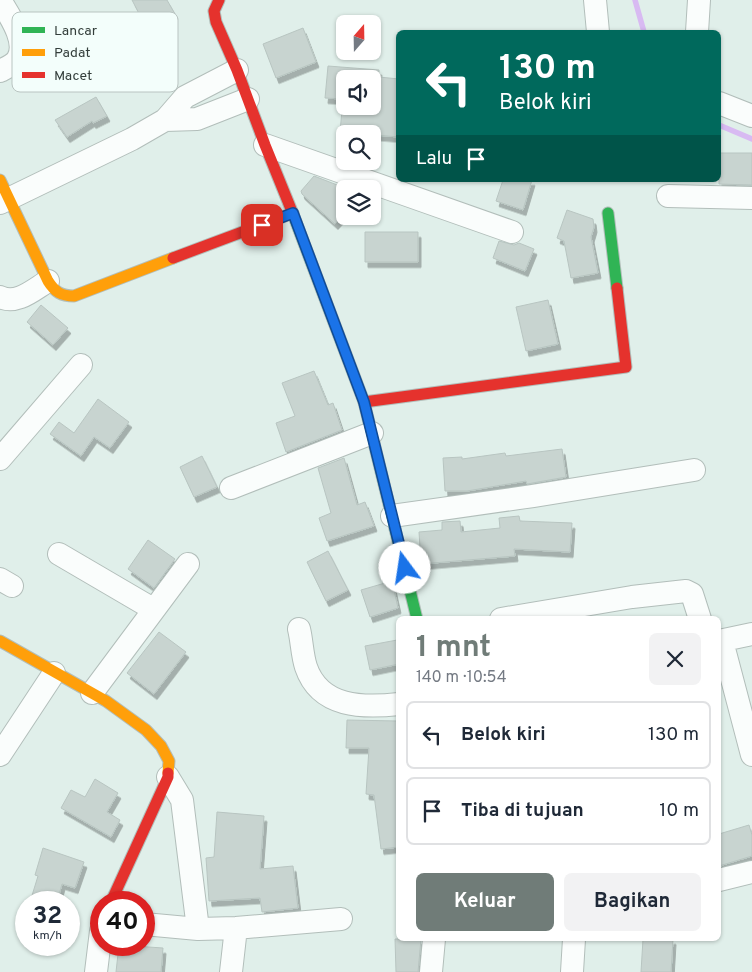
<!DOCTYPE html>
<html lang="id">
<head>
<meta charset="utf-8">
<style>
  body { margin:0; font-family:Overpass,sans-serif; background:#f2f2f3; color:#1f2937; height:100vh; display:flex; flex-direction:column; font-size:19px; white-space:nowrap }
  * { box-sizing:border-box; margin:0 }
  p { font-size:16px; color:#747a83 }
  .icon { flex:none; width:28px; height:28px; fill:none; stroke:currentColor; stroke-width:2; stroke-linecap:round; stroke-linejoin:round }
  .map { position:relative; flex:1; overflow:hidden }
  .panel { position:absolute; left:396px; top:616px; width:325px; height:325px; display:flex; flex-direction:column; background:#fff; border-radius:8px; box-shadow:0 1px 4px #0004 }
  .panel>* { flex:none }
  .banner { position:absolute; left:396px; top:30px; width:325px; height:152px; border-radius:8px; box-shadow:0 1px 4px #0004; background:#00695c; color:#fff; overflow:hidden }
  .needle { width:32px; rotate:20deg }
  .controls { position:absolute; left:336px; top:15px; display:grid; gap:10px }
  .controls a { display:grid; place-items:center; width:45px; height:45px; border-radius:8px; background:#fff; box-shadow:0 1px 4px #0004; font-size:25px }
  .speed { position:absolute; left:15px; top:891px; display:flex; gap:10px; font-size:25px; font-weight:700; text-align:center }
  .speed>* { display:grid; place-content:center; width:65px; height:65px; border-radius:50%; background:#fff; box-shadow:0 1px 4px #0004; line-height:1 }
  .speed small { font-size:12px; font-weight:400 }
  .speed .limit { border:8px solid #d22; background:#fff; color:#111 }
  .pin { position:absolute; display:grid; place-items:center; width:42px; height:42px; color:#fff; margin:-21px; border-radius:10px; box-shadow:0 2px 8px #0006 }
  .me { position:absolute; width:55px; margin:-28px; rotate:346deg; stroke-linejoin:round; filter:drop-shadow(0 0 4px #0008) }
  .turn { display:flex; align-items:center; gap:18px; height:105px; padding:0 20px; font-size:22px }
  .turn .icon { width:65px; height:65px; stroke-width:2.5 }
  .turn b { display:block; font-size:35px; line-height:42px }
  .then { display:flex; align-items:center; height:48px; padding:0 20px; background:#0003; gap:10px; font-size:19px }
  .round { display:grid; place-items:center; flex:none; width:52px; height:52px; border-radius:8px; background:#f2f2f3 }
  .summary { display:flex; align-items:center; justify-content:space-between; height:85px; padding:0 20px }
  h1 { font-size:30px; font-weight:700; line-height:38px; color:#707c78 }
  .primary-button { display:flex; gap:10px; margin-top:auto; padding:10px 20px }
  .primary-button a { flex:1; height:58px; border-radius:8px; background:#707c78; color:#fff; font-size:20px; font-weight:700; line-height:58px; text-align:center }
  .primary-button a+a { background:#f2f2f3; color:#1f2937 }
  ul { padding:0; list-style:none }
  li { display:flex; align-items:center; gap:15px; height:68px; margin:0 10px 8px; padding:0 10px; border:2px solid #e0e1e3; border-radius:8px }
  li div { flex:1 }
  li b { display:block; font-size:19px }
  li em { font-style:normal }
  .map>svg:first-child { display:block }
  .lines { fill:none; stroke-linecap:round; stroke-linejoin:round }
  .stream { stroke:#d8baf2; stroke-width:5.5 }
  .building { fill:#c8d4d0; stroke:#b8c5c1; fill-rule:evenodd; filter:url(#shadow) }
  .street-casing { stroke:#b2beba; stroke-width:24 }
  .fast-casing { stroke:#b2beba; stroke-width:13 }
  .slow-casing { stroke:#b2beba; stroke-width:13 }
  .jam-casing { stroke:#b2beba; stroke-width:13 }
  .street { stroke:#fafdfc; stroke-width:22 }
  .fast { stroke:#30b455; stroke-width:11 }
  .slow { stroke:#ff9f0a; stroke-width:11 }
  .jam { stroke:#e5322d; stroke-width:11 }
  .route-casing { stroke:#114b97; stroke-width:12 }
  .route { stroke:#1a73e8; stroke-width:9 }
  .key { fill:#f3fefb; stroke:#b9c4c1; stroke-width:1 }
  .key-label { font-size:14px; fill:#333e3b }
</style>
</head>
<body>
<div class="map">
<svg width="752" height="972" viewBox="0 0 752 972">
  <defs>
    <filter id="shadow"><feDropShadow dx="3" dy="5.5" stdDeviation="0" flood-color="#0004"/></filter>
  </defs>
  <rect width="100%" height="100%" fill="#e0efea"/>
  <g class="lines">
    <!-- stream -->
    <path class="stream" d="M635 0 644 32
      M719 125 752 139"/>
  </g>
  <!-- building -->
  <path class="building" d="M132 0H167L175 14 147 29Z
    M303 28 316 62 276 78 263 44Z
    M328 66 379 70V77L399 79V137L340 132 343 99 325 98ZM345 79H372V106H345Z
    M96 97 107 116 93 123 92 121 67 137 55 120Z
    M719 153H752V185L719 184Z
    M314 176 345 188V213L335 224 302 194 301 191Z
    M503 180H532L523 210 496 201Z
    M567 210 593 219 594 227 591 237 598 273 571 278 564 241 557 238Z
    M365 232H418V262H365Z
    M499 241 514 245 519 243 534 249 525 271 493 258Z
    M548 300 558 344 526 351 516 307Z
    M41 305 68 328 53 345 27 322Z
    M314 371 328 405 333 403 342 430 286 452 276 423 295 416 282 383Z
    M98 399 129 422 110 448 94 437 81 456 50 434 59 422 74 433Z
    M562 449 566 477 527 484 526 481 467 491H445L443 458 462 457V459L505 453 506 456Z
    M202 456 217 487 194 497 180 467Z
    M344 458 357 505 365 502 374 526 327 541 319 518 331 513 318 468Z
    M519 516 520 521 572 523 570 552 514 549 515 556 421 564 419 532 442 530V522L460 521 461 532 500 528 499 518Z
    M148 540 175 559 154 588 128 569Z
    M328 551 348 590 326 601 307 562Z
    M392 581 398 608 370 617 361 590Z
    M159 632 186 652 154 694 127 673Z
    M397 640 399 664 370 670 365 646Z
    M347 720 398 721 399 847 381 849 374 795 366 794 369 748H346Z
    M95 779 118 793 107 812 120 820 111 837 61 808 71 790 85 797Z
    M217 812 264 816 260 869 293 866 298 908 262 912 260 898 209 901 206 858 214 857Z
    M749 825 752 835V856L719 866V834Z
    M43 848 84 862 75 888 62 884 57 902H30L38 876 35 875Z
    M395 939H421L418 972H396Z
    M643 939H673L671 972H641Z
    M119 945 163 948 161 972H116Z"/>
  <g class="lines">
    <!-- street casing -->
    <g class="street-casing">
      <path id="street" d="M595 0 598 32
        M697 32 699 0
        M0 71C6 68 13 65 17 60 29 43 9 15 0 0
        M719 103 752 116
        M165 120 197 119 248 99
        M265 145 512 232
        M668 196 752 198
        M0 203 132 139 165 120 185 97 237 70
        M0 297C17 305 33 290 48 281
        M0 459 81 365
        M231 488 372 433
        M392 516 533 496 694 470
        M59 554 153 609
        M0 579 12 586
        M501 619 632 597 686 591 692 594 700 619
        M299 629C302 641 302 655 306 667 320 708 363 708 399 704
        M719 641 752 634
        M722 641 752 755
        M92 693 188 564
        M0 755 54 673
        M168 777 182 800 198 929
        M719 880 752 872
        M144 924 198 929 236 928 341 919
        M96 972 101 931
        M231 972 236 928
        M431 972 434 939
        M572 972 574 939"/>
    </g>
    <!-- fast casing -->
    <g class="fast-casing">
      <path id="fast" d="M608 213 617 288
        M293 214 364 402 417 619"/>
    </g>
    <!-- slow casing -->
    <g class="slow-casing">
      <path id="slow" d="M0 180 48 281C55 292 61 296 74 296L173 258
        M0 641 106 701 146 730 161 746 169 761 168 773"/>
    </g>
    <!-- jam casing -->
    <g class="jam-casing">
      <path id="jam" d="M219 0 214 11 216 22 237 70 265 145 293 214
        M173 258 293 213
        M364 402 626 367 617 288
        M111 902 168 777V773"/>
    </g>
    <!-- street -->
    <use href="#street" class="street"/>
    <!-- fast -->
    <use href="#fast" class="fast"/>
    <!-- slow -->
    <use href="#slow" class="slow"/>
    <!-- jam -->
    <use href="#jam" class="jam"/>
  </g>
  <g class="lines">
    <!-- route casing -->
    <g class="route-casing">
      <path id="route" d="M262 225 293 213 364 402 405 568"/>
    </g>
    <!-- route -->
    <use href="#route" class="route"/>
  </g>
  <!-- legend -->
  <rect x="12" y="12" width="166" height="80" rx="8" class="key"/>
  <rect x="22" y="27" width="23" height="6" fill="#30b455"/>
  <rect x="22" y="49" width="23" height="7" fill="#ff9f0a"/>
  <rect x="22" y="72" width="23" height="6" fill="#e5322d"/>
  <g class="key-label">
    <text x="54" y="35">Lancar</text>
    <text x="54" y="57">Padat</text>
    <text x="54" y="80">Macet</text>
  </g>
</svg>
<div class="controls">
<a><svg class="needle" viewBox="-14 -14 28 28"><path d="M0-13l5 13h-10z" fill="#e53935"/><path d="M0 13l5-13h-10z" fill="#747a83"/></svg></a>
<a><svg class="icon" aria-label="sound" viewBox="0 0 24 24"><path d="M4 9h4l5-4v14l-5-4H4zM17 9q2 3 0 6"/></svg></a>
<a><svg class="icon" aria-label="search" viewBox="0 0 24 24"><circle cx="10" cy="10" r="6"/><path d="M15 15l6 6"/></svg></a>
<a><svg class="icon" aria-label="layers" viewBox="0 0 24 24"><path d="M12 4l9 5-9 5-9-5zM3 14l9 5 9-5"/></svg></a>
</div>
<div class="speed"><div>32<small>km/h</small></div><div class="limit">40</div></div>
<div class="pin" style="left:262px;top:225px;background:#d93025"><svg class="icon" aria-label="arrive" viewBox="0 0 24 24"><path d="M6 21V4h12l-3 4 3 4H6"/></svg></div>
<svg class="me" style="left:405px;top:568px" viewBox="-20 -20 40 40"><circle r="19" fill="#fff"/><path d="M0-13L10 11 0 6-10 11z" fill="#1a73e8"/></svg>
<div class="banner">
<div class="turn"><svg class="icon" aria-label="left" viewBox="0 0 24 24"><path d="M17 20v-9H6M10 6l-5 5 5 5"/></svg><div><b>130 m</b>Belok kiri</div></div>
<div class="then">Lalu<svg class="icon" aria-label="arrive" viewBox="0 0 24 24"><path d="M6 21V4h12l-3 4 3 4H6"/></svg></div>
</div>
<section class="panel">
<div class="summary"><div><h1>1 mnt</h1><p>140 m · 10:54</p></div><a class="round"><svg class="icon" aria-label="close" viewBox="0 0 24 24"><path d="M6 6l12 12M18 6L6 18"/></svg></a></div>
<ul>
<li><svg class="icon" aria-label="left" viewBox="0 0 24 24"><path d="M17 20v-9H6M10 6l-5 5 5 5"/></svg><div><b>Belok kiri</b></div><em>130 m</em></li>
<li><svg class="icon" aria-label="arrive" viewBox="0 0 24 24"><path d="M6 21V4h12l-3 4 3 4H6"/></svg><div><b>Tiba di tujuan</b></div><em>10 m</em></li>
</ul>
<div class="primary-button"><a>Keluar</a><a>Bagikan</a></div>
</section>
</div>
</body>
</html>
